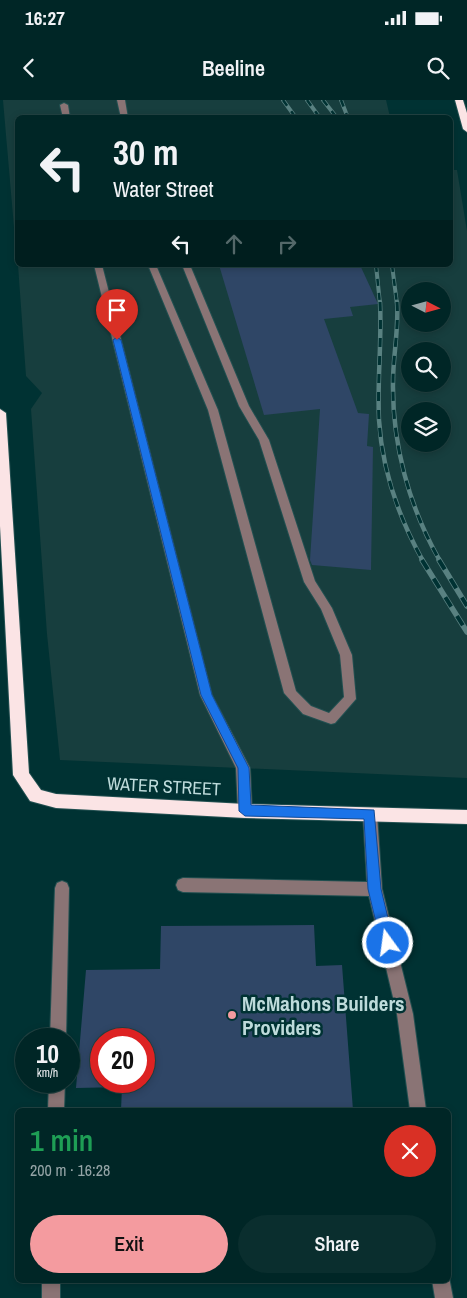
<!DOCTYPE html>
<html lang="en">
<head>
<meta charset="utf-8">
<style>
  body { margin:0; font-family:"Archivo Narrow",sans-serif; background:#0a2e2e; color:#f1f3f6; height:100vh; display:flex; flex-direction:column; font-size:19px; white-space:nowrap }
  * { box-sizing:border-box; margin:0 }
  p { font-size:16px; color:#95a5a7 }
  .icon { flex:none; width:28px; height:28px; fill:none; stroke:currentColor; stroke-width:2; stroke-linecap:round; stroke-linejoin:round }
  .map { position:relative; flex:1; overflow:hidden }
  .drawer { position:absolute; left:15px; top:1008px; width:436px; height:175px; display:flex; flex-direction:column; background:#002626; border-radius:8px; box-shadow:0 2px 8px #0003,0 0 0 1px #224343 }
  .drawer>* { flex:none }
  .guide { position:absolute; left:15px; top:15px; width:438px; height:152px; border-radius:8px; box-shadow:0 2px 8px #0003,0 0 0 1px #224343; background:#002626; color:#f1f3f6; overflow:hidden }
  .needle { width:32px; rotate:96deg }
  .fabs { position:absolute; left:401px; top:182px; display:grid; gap:10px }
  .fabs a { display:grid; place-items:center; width:50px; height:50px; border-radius:50%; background:#002626; box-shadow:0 2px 8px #0003,0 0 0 1px #224343; font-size:25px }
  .speed { position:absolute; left:15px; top:928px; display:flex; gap:10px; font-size:25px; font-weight:700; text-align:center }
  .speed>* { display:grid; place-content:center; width:65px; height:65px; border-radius:50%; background:#002626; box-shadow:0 2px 8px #0003,0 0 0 1px #224343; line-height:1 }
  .speed small { font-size:12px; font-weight:400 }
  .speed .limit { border:8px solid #d22; background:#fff; color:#111 }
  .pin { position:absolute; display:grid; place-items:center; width:42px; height:42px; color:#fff; margin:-51px -21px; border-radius:50% 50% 50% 0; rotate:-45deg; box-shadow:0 0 5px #0007 }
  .pin .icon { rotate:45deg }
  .me { position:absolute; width:55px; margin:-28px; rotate:346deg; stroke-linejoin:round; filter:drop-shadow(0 0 4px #0008) }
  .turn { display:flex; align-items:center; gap:18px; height:105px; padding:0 15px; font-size:22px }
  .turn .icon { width:65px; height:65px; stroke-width:2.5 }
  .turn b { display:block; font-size:35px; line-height:42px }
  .lanes { display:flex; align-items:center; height:48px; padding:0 15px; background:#0003; justify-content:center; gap:25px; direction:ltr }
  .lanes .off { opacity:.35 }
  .round { display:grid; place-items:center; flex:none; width:52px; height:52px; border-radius:26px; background:#0a2e2e }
  .head { display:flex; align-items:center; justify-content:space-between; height:85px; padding:0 15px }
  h1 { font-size:30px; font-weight:600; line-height:38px; color:#1e9e55 }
  .button { display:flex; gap:10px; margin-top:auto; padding:10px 15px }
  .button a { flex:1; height:58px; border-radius:30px; background:#f49b9f; color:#111; font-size:20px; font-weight:600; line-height:58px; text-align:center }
  .button a+a { background:#0a2e2e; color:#f1f3f6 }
  .status { display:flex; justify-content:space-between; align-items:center; height:35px; padding:0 25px; background:#002626; direction:ltr }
  .status svg { height:14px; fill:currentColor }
  header { display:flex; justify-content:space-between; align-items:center; height:65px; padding:0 15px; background:#002626; font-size:22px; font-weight:600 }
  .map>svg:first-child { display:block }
  .built { fill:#173e3e; fill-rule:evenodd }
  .building { fill:#2f4666; fill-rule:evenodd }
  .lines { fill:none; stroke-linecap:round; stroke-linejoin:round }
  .minor-casing { stroke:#225051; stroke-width:2 }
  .highway-casing { stroke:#225051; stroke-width:2 }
  .minor { fill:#8a7475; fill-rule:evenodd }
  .highway { fill:#fbe4e5; fill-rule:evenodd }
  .rail-far2-casing { stroke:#598181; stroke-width:4 }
  .rail-far1-casing { stroke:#598181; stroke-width:4.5 }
  .rail-casing { stroke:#598181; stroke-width:5.5 }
  .rail-far2 { stroke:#003233; stroke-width:2.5; stroke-dasharray:7; stroke-linecap:butt }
  .rail-far1 { stroke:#003233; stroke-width:3; stroke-dasharray:9; stroke-linecap:butt }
  .rail { stroke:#003233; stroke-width:4; stroke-dasharray:11; stroke-linecap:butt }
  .route { fill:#1a73e8; stroke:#114b97 }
  .poi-dot { fill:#f49b9f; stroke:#003233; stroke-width:2 }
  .labels { text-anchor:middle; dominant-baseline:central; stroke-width:5; stroke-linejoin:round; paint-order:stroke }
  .street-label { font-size:18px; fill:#bedbdb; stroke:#003233 }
  .near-poi-label { font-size:21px; font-weight:bold; fill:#bedbdb; stroke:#003233; text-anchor:start }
</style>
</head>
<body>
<div class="status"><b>16:27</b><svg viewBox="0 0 49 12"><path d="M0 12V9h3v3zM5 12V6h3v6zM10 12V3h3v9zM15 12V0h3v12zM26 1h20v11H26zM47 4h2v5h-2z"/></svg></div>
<header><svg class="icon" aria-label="back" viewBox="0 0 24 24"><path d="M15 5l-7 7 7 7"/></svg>Beeline<svg class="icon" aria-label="search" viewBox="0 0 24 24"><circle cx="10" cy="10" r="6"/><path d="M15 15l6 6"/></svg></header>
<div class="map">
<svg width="467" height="1198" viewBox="0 0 467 1198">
  <rect width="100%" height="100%" fill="#003233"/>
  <!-- built -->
  <path class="built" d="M3 0H386L390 17 18 18 17 162Z
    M450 70H457L467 131V678L60 660 47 534 31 309 42 293 26 276 18 165H450ZM410 191H442V224H410ZM410 251H442V284H410ZM410 311H442V344H410Z"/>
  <!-- building -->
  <path class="building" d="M219 165H360L378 204 350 207 353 216 324 219 358 313 369 314 367 346 373 347 371 470 312 465 310 460 320 309 264 315Z
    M314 825 316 866 342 865 353 1010H121L122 987 76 988 86 870 160 869 161 826ZM101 939H144V981H101Z"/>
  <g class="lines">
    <!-- minor casing -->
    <g class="minor-casing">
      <path id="minor" d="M117 0H125L128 18H121Z
        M64 3 68 5 70 18H63L60 5Z
        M94 165H102L212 595 250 668 252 711 250 715 245 717 240 715 238 711 236 668 200 595Z
        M148 165H156L218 310 296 591 311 606 329 613 344 597 340 555 321 509 304 482 259 340 239 306 182 165H190L249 306 269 340 315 481 332 508 352 555 356 599 335 623 331 624 303 614 284 593 208 310Z
        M370 708 375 710 377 714 382 789 413 914 426 1010H410L397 914 369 796 183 792 178 790 176 785 178 780 183 778 367 782 363 714 365 710Z
        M62 781 67 783 69 788 66 939H50L55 788 57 783Z
        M49 981H65L64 1010H48Z
        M449 1177 453 1198H435L432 1180H449Z
        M42 1180H60V1198H42Z"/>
    </g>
    <!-- highway casing -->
    <g class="highway-casing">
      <path id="highway" d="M455 0H463L467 13V32L463 29Z
        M0 309 6 313 29 673 41 690 56 694 245 704 467 710V724L245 718 56 708 30 701 13 675 0 426Z"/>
    </g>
    <!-- minor -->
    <use href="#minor" class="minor"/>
    <!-- highway -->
    <use href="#highway" class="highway"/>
    <!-- rail-far2 casing -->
    <g class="rail-far2-casing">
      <path id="rail-far2" d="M283 0 296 18
        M307 0 320 18
        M323 0 337 18
        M341 0 348 18
        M376 165 380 204
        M392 165 397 204"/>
    </g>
    <!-- rail-far1 casing -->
    <g class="rail-far1-casing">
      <path id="rail-far1" d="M380 202C382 242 377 281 379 320 382 370 399 418 423 461
        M397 202C399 229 393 255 393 282 392 344 409 407 440 461"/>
    </g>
    <!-- rail casing -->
    <g class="rail-casing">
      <path id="rail" d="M422 460 467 532
        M439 460 467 506"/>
    </g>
    <!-- rail-far2 -->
    <use href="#rail-far2" class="rail-far2"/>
    <!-- rail-far1 -->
    <use href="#rail-far1" class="rail-far1"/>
    <!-- rail -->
    <use href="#rail" class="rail"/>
  </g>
  <!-- route -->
  <path class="route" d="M117 237 121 240 212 595 249 668 251 705 374 710 381 789 394 843 392 847 388 849 383 847 381 843 368 789 364 719 245 716 239 711 238 668 201 595 113 240Z"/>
  <!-- markers -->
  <circle class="poi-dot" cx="232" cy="915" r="5"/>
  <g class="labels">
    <!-- street labels -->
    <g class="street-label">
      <text transform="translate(164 686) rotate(3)">WATER STREET</text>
    </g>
    <!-- near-poi labels -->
    <g class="near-poi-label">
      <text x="242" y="903">McMahons Builders<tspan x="242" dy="24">Providers</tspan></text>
    </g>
  </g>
</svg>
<div class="fabs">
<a><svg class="needle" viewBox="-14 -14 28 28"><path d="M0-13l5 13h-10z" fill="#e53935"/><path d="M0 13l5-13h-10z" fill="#95a5a7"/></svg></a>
<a><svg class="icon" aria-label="search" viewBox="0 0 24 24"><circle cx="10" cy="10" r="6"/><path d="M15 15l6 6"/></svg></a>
<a><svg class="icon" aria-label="layers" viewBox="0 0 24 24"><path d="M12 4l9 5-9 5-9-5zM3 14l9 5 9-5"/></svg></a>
</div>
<div class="speed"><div>10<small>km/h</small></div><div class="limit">20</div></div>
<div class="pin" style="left:117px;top:240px;background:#d93025"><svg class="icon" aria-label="arrive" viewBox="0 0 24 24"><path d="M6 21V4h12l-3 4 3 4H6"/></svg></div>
<svg class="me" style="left:388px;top:843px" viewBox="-20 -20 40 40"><circle r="17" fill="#1a73e8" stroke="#fff" stroke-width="3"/><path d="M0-11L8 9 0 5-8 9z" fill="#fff"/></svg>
<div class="guide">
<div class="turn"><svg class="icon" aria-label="left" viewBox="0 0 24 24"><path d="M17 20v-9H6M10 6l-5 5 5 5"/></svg><div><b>30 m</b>Water Street</div></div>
<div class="lanes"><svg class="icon" aria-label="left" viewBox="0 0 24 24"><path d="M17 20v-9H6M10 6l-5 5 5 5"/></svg><svg class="icon off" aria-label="ahead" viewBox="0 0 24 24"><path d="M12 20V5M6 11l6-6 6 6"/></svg><svg class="icon off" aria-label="right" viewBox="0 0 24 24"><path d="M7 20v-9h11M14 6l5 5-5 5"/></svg></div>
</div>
<section class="drawer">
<div class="head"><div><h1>1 min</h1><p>200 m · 16:28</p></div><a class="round" style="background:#d93025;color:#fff"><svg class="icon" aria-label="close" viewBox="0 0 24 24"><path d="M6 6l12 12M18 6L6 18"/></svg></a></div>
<div class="button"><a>Exit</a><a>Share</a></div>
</section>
</div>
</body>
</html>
